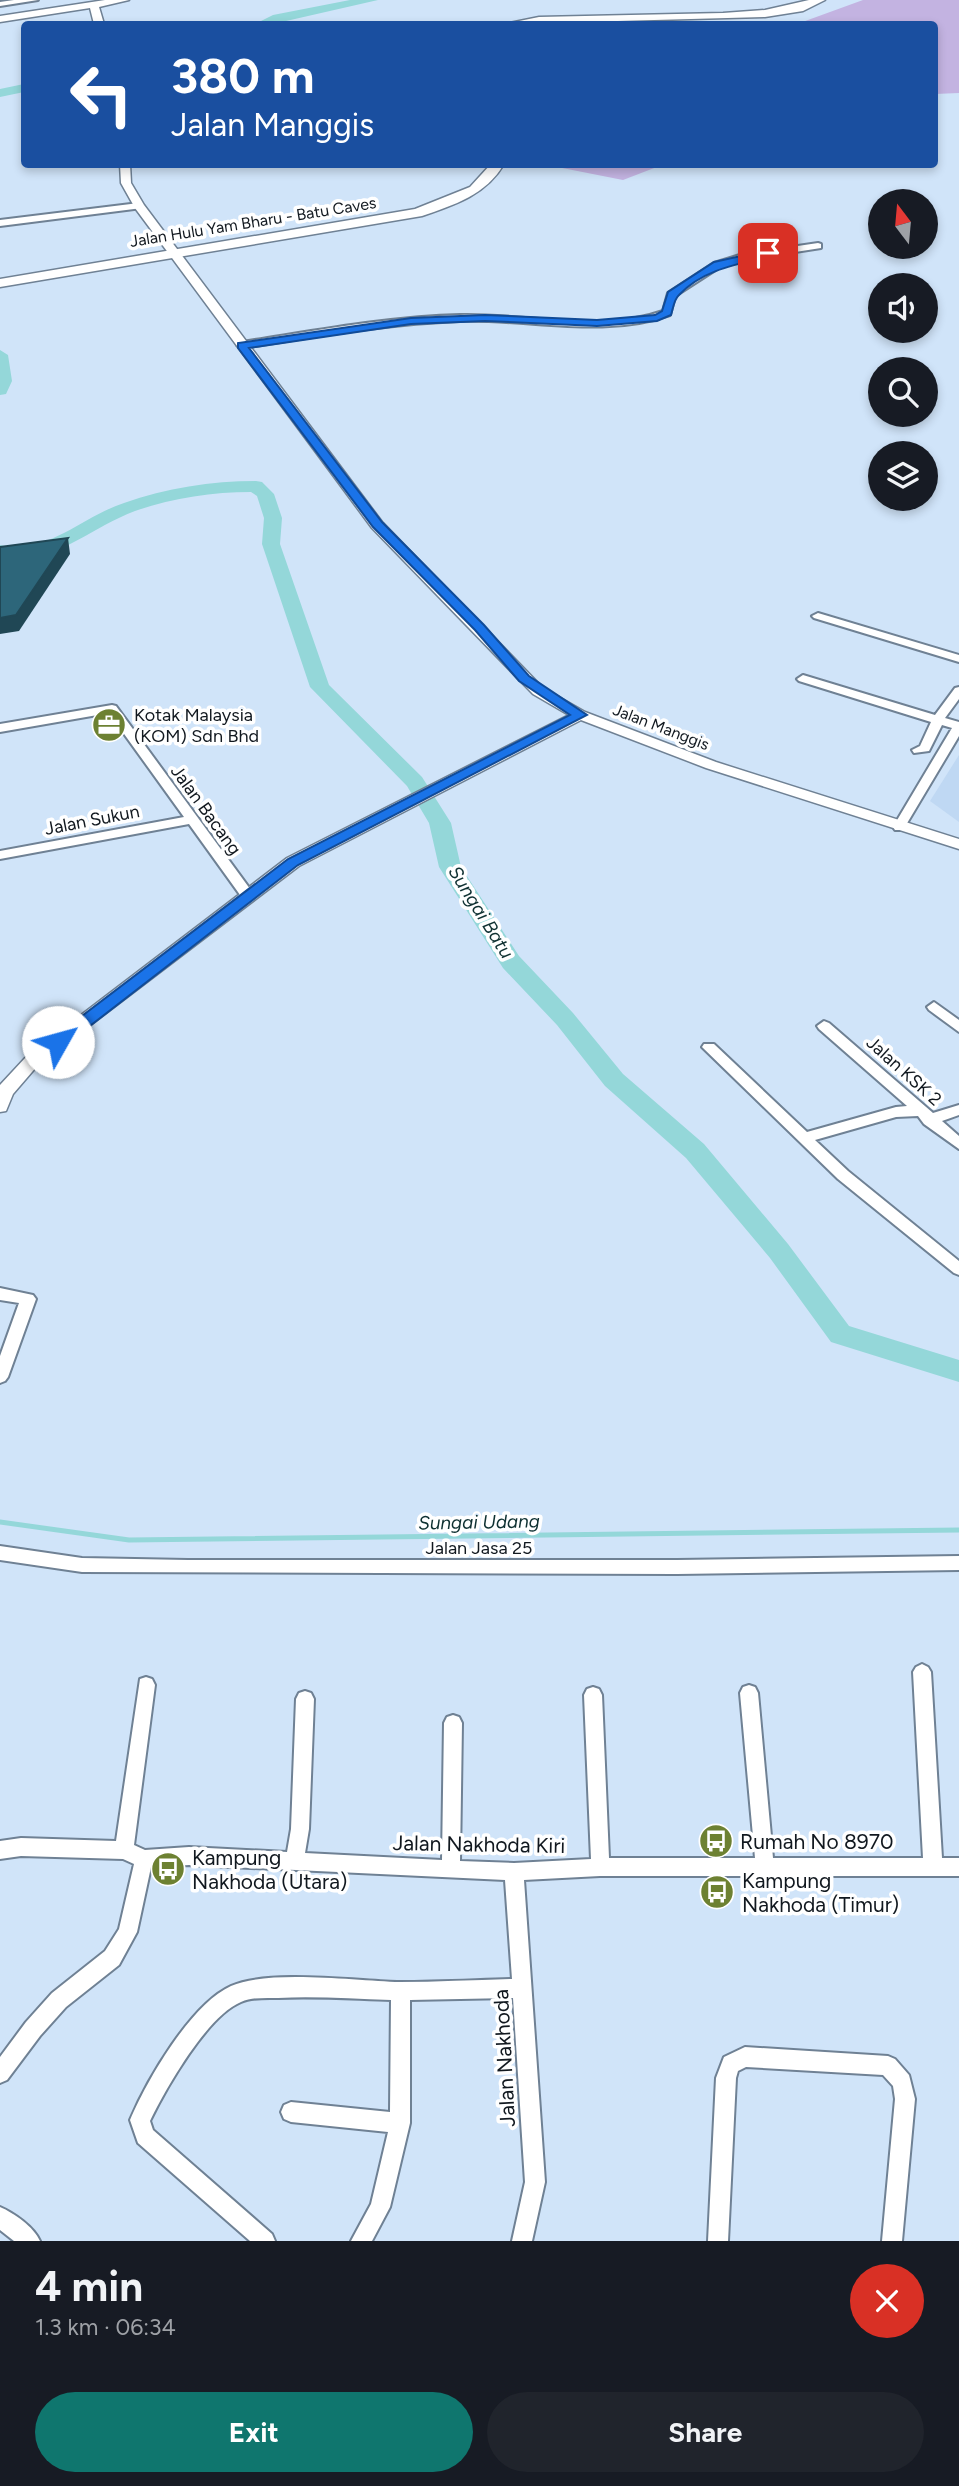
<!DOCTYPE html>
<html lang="en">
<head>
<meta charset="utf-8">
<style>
  body { margin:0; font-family:Figtree,sans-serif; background:#20242c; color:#f1f3f6; height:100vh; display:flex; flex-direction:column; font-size:26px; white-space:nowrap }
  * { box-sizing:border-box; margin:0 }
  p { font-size:23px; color:#9ea1a6 }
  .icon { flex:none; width:38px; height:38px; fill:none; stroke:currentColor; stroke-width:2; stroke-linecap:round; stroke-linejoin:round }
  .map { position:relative; height:2241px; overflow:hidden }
  .sheet { display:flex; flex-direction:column; background:#171b24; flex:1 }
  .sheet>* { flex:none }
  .hud { position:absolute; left:21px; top:21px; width:917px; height:147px; border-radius:7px; box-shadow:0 4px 10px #0003; background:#1a4fa0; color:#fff; overflow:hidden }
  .needle { width:46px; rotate:344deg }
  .fabs { position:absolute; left:868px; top:189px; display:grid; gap:14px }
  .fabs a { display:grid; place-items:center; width:70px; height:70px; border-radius:50%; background:#171b24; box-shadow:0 4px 10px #0003; font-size:35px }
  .pin { position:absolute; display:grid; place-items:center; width:60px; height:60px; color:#fff; margin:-30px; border-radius:14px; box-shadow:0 4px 10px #0006 }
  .me { position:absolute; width:77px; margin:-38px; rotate:52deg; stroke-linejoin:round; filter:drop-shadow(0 0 5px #0008) }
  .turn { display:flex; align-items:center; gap:24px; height:147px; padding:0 35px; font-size:32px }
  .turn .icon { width:91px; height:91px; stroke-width:2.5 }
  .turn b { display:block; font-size:49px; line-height:60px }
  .round { display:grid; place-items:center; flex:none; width:74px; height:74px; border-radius:37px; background:#20242c }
  .overview { display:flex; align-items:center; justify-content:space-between; height:119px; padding:0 35px }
  h1 { font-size:42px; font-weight:700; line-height:52px }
  .primary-button { display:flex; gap:14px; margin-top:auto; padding:14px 35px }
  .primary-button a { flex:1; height:80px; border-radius:42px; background:#0f766e; color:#fff; font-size:28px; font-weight:700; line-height:80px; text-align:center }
  .primary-button a+a { background:#20242c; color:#f1f3f6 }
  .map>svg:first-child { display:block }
  .built { fill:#bfd8f3 }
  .green { fill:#c3b3e1 }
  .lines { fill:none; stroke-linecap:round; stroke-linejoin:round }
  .stream { stroke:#94d7d9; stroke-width:5 }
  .river { fill:#94d7d9; fill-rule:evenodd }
  .minor-casing { stroke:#6f8194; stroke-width:4 }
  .tertiary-casing { stroke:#6f8194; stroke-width:3 }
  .secondary-casing { stroke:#6f8194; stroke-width:3 }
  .minor { fill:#fff; fill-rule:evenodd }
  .tertiary { fill:#fff; fill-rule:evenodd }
  .secondary { fill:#fff; fill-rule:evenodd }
  .shaded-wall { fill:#204755 }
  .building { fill:#2d667a; stroke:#204755; stroke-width:2 }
  .route { fill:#1a73e8; stroke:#114b97; stroke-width:2 }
  .labels { text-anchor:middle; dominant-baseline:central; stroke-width:7; stroke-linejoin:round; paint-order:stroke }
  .far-street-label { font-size:16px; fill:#11181f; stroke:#fff }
  .poi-label { font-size:18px; fill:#11181f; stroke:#fff; text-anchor:start }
  .street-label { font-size:18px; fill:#11181f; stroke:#fff }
  .water-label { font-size:19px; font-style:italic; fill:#0f3132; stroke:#fff }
  .near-poi-label { font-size:21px; fill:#11181f; stroke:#fff; text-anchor:start }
  .near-street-label { font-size:21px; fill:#11181f; stroke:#fff }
</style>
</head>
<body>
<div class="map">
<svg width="959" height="2241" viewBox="0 0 959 2241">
  <rect width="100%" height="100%" fill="#d0e4f9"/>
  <!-- built -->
  <path class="built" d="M959 755V822L930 801Z"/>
  <!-- green -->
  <path class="green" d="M863 0H959V93L935 94 934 24H797Z
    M547 165 662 164V165L623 180Z"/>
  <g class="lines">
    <!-- stream -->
    <path class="stream" d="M0 1522 129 1540 959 1530"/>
    <!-- river -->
    <path class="river" d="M350 0H378L273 24H255L273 15Z
      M24 84V92L0 97V89Z
      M0 350 8 355 12 381 6 394 0 395Z
      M256 481 262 482 274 494 282 518 280 544 329 685 422 777 451 823 461 867 519 956 573 1013 623 1074 704 1144 788 1244 849 1326 959 1360V1382L831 1342 770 1258 686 1158 605 1086 557 1025 503 968 439 867 429 823 407 786 310 687 262 544 264 518 257 496 251 492C212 492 172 498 135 511 89 528 52 567 0 557V545C48 555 81 517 124 503 166 488 211 481 256 481Z"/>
    <!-- minor casing -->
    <g class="minor-casing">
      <path id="minor" d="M14 0H38L0 6V2Z
        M139 203 142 204V208L0 226V220Z
        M818 243 821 244V248L744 260 720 267 675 296 670 315C602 339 529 318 459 321 386 324 314 337 242 348L237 345 242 342C314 331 387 317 460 315 526 313 599 334 663 311L668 293 714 263 743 254Z
        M818 613 959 655V662L814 618 812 616Z
        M803 675 935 715 955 688 959 687V699L945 718 959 722V736L903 830H895L893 827 952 728 942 725 929 751 914 753 912 750 920 746 931 722 799 681 797 679Z
        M112 705 116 706 253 893 254 896 253 899H243L189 824 0 859V851L184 817 109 713 0 732V724Z
        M934 1002 959 1020V1032L929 1010 927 1007Z
        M824 1021 829 1023 933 1113 959 1105V1115L942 1121 959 1136V1149L924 1124 918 1116 896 1117 815 1140 848 1171 959 1261V1275L954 1273 838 1179 702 1047 704 1044H714L807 1132 896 1107 907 1106 819 1029 817 1026Z
        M0 1288 33 1295 36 1299 8 1377 5 1381 0 1383V1356L19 1303 0 1300Z
        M0 1546 82 1558 188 1560H677L959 1556V1570L677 1574 82 1572 0 1560Z
        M922 1664 928 1667 931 1672 942 1858H959V1876H600L524 1880 545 2182 532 2241H512L525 2182 513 1998 410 2000V2123L390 2207 372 2241H351L371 2204 388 2132 291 2122 284 2119 281 2112 284 2105 291 2102 390 2112 391 2000C354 1999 316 1996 278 1998 266 1998 252 1997 241 2002 207 2016 166 2088 150 2121L153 2130 272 2234 275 2241H250L138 2143 130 2120C147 2080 191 2004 231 1986 269 1969 357 1981 400 1982 437 1982 475 1980 512 1979L505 1880 189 1865 151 1867 137 1932 119 1965 66 2007 40 2036 7 2080 0 2083V2057L26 2022 52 1993 105 1951 119 1929 134 1864 123 1859 21 1856 0 1859V1841L21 1838 116 1841 140 1679 146 1677 152 1679 155 1685 134 1845 145 1850 189 1847 287 1852 291 1829 296 1699 299 1693 305 1691 311 1693 314 1699 309 1829 305 1853 442 1860 444 1723 447 1717 453 1715 459 1717 462 1723 460 1861 514 1863 591 1859 584 1695 587 1689 593 1687 599 1689 602 1695 609 1858H755L740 1693 743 1687 749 1685 755 1687 758 1693 773 1858H923L913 1672 916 1667Z
        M745 2047 888 2056 895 2059 909 2075 915 2099 902 2241H882L895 2099 893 2086 883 2075 746 2067 738 2071 736 2078 728 2241H708L716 2078 724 2057Z
        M0 2207C14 2213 34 2227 40 2241H14L0 2230Z"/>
    </g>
    <!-- tertiary casing -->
    <g class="tertiary-casing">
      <path id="tertiary" d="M105 0H129L99 7 104 24H94L90 8 0 22V16Z
        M120 164H130L131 183 144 205 382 522 543 688 585 712 716 762 959 839V849L706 768 581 720 299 866 38 1065 13 1094 6 1111 0 1112V1085L26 1057 287 858 569 715 533 694 372 528 135 208 121 183Z"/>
    </g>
    <!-- secondary casing -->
    <g class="secondary-casing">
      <path id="secondary" d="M809 0H825L803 11 765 17 504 24 539 17 723 13 765 10Z
        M491 164H504C486 195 454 205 422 216L0 287V279L415 209 470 187Z"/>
    </g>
    <!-- minor -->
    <use href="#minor" class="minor"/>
    <!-- tertiary -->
    <use href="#tertiary" class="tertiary"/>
    <!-- secondary -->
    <use href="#secondary" class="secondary"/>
  </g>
  <!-- shaded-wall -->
  <path class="shaded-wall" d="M68 538 70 554 19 631 0 634V618Z"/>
  <!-- building -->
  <path class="building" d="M68 538 16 615 0 618V547Z"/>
  <!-- route -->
  <path class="route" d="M768 250 772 251V256C739 264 703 269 679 295 674 299 673 309 671 315L657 321 597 326 485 321 411 324 249 348 382 522 484 625 529 676 587 715 298 865 64 1046H53V1038L288 859 570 715 519 681 475 630 373 527 238 348V343L411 318 485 315 597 320 655 315 662 311 668 292 714 262Z"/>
  <!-- icons -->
  <defs>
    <g id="office-disc" transform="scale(1.75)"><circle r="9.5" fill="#6d8132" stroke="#fff"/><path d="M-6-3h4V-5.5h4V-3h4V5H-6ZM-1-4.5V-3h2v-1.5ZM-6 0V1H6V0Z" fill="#fff"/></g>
    <g id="bus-disc" transform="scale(1.75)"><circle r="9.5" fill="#6d8132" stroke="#fff"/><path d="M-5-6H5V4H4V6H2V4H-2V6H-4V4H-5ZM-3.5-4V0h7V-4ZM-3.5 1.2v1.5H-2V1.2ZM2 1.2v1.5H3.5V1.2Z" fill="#fff"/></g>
  </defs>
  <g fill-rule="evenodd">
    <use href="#office-disc" x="109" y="725"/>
    <use href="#bus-disc" x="716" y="1841"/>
    <use href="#bus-disc" x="168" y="1869"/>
    <use href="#bus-disc" x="717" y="1892"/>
  </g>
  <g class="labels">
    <!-- far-street labels -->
    <g class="far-street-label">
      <text transform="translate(253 222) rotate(-9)">Jalan Hulu Yam Bharu - Batu Caves</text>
      <text transform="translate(661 727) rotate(21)">Jalan Manggis</text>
    </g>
    <!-- poi labels -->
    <g class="poi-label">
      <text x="134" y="715">Kotak Malaysia<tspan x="134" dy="21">(KOM) Sdn Bhd</tspan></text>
    </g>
    <!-- street labels -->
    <g class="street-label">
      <text transform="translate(206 810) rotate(54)">Jalan Bacang</text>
      <text transform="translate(92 820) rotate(-11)">Jalan Sukun</text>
      <text transform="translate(904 1071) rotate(42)">Jalan KSK 2</text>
      <text x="479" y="1548">Jalan Jasa 25</text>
    </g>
    <!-- water labels -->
    <g class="water-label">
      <text transform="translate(481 912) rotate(58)">Sungai Batu</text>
      <text transform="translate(479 1522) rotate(-1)">Sungai Udang</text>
    </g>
    <!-- near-poi labels -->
    <g class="near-poi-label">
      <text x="740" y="1841">Rumah No 8970</text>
      <text x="192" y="1857">Kampung<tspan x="192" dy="24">Nakhoda (Utara)</tspan></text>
      <text x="742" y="1880">Kampung<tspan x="742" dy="24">Nakhoda (Timur)</tspan></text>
    </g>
    <!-- near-street labels -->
    <g class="near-street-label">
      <text transform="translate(479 1844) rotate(1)">Jalan Nakhoda Kiri</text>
      <text transform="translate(504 2058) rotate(-93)">Jalan Nakhoda</text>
    </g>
  </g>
</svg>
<div class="fabs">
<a><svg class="needle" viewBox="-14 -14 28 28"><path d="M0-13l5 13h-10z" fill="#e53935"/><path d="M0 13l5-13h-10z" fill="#9ea1a6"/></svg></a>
<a><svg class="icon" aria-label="sound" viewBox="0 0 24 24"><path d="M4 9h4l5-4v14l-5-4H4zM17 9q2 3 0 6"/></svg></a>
<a><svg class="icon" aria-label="search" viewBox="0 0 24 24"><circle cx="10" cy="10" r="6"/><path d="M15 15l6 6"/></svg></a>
<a><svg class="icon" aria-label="layers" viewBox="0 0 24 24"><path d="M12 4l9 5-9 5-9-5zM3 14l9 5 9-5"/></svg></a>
</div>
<div class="pin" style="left:768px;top:253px;background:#d93025"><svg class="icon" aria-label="arrive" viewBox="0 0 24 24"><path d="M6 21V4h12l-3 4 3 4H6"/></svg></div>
<svg class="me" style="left:58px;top:1042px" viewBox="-20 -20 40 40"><circle r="19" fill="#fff"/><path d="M0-13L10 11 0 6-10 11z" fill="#1a73e8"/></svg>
<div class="hud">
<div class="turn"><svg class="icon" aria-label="left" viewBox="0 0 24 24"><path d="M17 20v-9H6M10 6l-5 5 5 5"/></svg><div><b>380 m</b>Jalan Manggis</div></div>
</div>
</div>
<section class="sheet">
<div class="overview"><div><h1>4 min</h1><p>1.3 km · 06:34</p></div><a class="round" style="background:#d93025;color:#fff"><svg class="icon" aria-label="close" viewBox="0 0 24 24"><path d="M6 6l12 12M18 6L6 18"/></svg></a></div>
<div class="primary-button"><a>Exit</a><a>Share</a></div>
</section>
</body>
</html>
